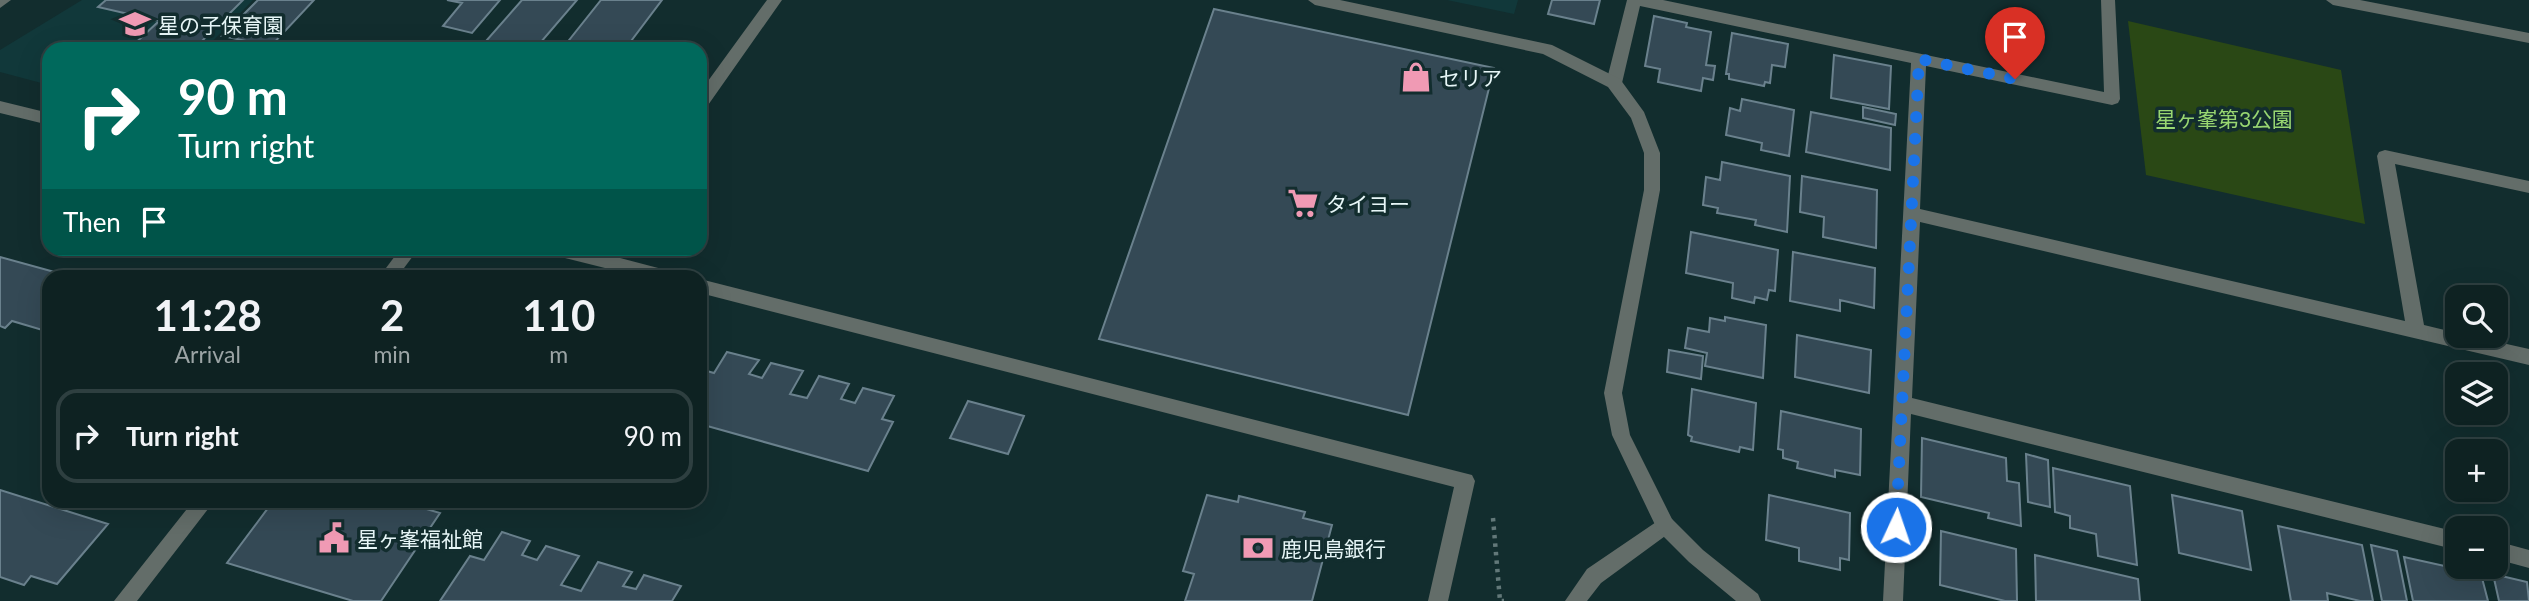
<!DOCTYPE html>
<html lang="en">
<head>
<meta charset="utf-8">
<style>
  body { margin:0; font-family:Lato,"Noto Sans JP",sans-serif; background:#1c2f2f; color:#f1f3f6; height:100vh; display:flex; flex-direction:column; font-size:26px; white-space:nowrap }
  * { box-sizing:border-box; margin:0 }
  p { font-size:23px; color:#9ba4a5 }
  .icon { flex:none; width:38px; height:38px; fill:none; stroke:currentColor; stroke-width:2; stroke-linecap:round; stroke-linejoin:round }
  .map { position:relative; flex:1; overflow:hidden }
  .details { position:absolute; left:42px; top:270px; width:665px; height:238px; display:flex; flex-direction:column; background:#0e2222; border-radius:21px; box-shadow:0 7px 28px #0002,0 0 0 2px #2e3f40 }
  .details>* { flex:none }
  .top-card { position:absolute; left:42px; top:42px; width:665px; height:214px; border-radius:21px; box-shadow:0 7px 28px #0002,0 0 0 2px #2e3f40; background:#00695c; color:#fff; overflow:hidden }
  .controls { position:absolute; left:2445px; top:285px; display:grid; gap:14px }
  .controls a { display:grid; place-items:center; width:63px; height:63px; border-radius:14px; background:#0e2222; box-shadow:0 7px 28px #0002,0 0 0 2px #2e3f40; font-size:35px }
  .pin { position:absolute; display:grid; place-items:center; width:60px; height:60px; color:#fff; margin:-72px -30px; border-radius:50% 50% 50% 0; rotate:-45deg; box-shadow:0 0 7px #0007 }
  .pin .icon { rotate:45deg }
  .me { position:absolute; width:77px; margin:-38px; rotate:3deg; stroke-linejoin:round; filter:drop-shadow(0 0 5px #0008) }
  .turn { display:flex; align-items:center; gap:24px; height:147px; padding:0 21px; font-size:32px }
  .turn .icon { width:91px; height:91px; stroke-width:2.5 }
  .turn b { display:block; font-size:49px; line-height:60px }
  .then { display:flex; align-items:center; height:66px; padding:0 21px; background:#0003; gap:14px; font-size:26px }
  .eta { display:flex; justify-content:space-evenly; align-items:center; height:119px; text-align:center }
  .eta b { font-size:42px; font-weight:700; line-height:49px }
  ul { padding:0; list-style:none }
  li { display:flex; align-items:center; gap:21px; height:94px; margin:0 14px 10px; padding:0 7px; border:4px solid #2e3f40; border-radius:21px }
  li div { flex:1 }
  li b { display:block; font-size:26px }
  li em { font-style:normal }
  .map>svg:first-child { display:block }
  .built { fill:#11383a }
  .green { fill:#2a4815 }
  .building { fill:#344955; stroke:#6a818d; stroke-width:2 }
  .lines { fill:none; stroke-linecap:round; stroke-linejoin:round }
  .path { stroke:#627879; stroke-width:4.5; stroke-dasharray:3.5 5; stroke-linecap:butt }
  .minor { fill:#636d69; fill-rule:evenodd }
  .tertiary { fill:#636d69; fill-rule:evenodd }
  .route { stroke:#1a73e8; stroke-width:12; stroke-dasharray:0 21.6 }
  .labels { text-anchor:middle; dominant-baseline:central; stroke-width:7; stroke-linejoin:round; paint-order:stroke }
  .poi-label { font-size:21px; fill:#e7f6f7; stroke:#122d2e; text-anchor:start }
  .park-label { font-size:21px; fill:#98d671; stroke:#122d2e }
</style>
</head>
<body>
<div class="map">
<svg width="2529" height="601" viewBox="0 0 2529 601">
  <rect width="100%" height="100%" fill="#122d2e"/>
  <!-- built -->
  <path class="built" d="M82 0H253L205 49H49V85L0 72V50Z
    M1447 0H1518L1514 14Z"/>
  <!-- green -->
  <path class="green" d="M2128 21 2341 70 2365 224 2146 175Z"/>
  <!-- building -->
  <path class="building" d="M106 0H243L194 49H129L159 21 98 7Z
    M258 0H314L271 46 222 36Z
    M447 0H500L472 33 443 26 462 3Z
    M522 0H577L535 49H479Z
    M601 0H662L625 49H562Z
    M1552 0H1600L1594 24 1548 14Z
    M1214 9 1494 68 1408 415 1099 339Z
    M1654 16 1687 23 1686 27 1711 32 1706 65 1715 66 1713 80 1703 78 1701 91 1658 82 1660 69 1645 66Z
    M1732 33 1788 44 1785 67 1772 65 1770 83 1765 82 1764 86 1729 79V74H1726Z
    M1834 55 1891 66 1889 109 1831 98Z
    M1742 99 1794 110 1789 156 1761 150 1762 143 1726 135 1730 108 1740 111Z
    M1863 107 1896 114 1895 125 1863 118Z
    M1811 112 1891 128 1890 170 1806 152Z
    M1722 162 1790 176 1787 232 1755 225 1756 220 1717 213 1718 208 1703 205 1706 177 1720 180Z
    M1802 176 1877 190 1876 248 1823 237 1824 217 1800 212Z
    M1691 232 1778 250 1775 291 1769 290 1767 300 1755 297 1754 303 1732 298 1733 283 1686 273Z
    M1793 252 1875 268 1874 308 1840 300V311L1790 301Z
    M0 257 69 276H49V332L12 321 5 328 0 326Z
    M1725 317 1766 325 1763 378 1705 366 1707 353 1685 348 1688 328 1709 332 1710 318 1725 321Z
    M1797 335 1871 350 1869 393 1795 377Z
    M1669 350 1703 356 1701 379 1667 372Z
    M727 352 759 360 749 374 762 378 771 363 803 371 790 394 807 398 819 376 849 384 841 399 855 403 863 388 894 396 882 419 893 422 868 471 700 424V369L714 373Z
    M1692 389 1756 403 1753 450 1740 447 1739 452 1691 441 1692 437 1688 435Z
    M968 401 1024 416 1008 454 950 438Z
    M1781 411 1861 429 1860 475 1835 470V477L1797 468 1798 462 1783 458V450L1778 449Z
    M1922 438 2006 458 2007 481 2019 483 2021 526 1988 518 1989 513 1921 497Z
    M2026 454 2048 460 2050 507 2028 502Z
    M2053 468 2130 486 2137 565 2098 556 2096 534 2070 528V516L2055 512Z
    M0 490 108 524 57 584 31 576 24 585 0 577Z
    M1207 495 1238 502 1239 496 1305 512 1303 518 1332 525 1312 601H1185L1194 574 1183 571Z
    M1769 495 1850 513 1849 560 1840 558V570L1799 561V548L1766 540Z
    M2172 495 2242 511 2251 570 2179 553Z
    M274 500H396L440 513 381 601H353L227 563Z
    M2278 526 2362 545 2373 601H2360L2327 593 2328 601H2291Z
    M1941 531 2016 549 2017 601H2005L1940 585Z
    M502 532 530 541 522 555 537 560 546 546 579 556 561 585 581 591 598 562 632 572 623 586 636 589 644 575 681 586 672 601H440L470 556 484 560Z
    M2371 545 2397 551 2407 601H2382Z
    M2035 555 2138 579 2140 601H2036Z
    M2404 557 2481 574 2488 601H2413Z
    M2493 574 2527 582 2529 601H2499Z"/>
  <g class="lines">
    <!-- path -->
    <path class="path" d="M1493 518 1500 601H1504"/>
    <!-- minor -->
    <path class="minor" d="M767 0H782L706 108 700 110V92Z
      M1627 0H1663L2104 92 2101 0H2115L2120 99 2118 103 2112 105 1926 66 1920 209 2405 321 2377 156 2379 152 2385 150 2529 181V193L2395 164 2424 325 2457 333V336H2471L2529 349V365L1920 222 1912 398 2457 532V550L1911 414 1903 601H1883L1911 63 1640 6 1622 83 1614 89 1606 83Z
      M2326 0H2360L2529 33V43L2333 5Z
      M0 101 49 113V125L0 113Z
      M401 248H419L398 276H380Z
      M545 248H582L662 269 668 271 671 276H637L553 255Z
      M700 279 1472 475 1475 481 1448 601H1428L1454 487 700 293Z
      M194 500H215L137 601H114Z
      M1665 516 1672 519 1675 525 1672 531 1601 583 1587 601H1565L1587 569Z
      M2496 541 2529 550V568L2496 559Z"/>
    <!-- tertiary -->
    <path class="tertiary" d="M0 0H11L0 8Z
      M1308 0H1340L1552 45 1620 79 1644 112 1660 153V190L1622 393 1630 435 1672 519 1703 550 1758 594 1761 601H1736L1689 562 1658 531 1612 435 1604 393 1644 190V153L1631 118 1608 87 1543 54 1315 5Z"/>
  </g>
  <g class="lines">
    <!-- route -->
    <path class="route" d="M1896 527 1919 59 2015 79"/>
  </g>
  <!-- icons -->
  <defs>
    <g id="school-bare" transform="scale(2.415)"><path d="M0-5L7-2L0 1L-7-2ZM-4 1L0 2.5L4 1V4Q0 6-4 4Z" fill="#f09ab4" stroke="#122d2e" stroke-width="2.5" paint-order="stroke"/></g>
    <g id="shop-bare" transform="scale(2.415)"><path d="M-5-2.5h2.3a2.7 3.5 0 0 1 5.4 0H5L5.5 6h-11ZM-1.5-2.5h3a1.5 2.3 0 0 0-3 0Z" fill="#f09ab4" stroke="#122d2e" stroke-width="2.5" paint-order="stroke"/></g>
    <g id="supermarket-bare" transform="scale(2.415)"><path d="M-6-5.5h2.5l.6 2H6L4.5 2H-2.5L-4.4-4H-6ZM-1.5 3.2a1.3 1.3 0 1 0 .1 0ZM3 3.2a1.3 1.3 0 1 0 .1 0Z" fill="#f09ab4" stroke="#122d2e" stroke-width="2.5" paint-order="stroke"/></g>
    <g id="civic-bare" transform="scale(2.415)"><path d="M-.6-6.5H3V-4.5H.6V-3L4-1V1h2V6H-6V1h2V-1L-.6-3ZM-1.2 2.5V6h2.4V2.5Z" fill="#f09ab4" stroke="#122d2e" stroke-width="2.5" paint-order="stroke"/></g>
    <g id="bank-bare" transform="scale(2.415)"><path d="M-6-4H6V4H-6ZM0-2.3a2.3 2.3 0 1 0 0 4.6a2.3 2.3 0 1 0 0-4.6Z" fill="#f09ab4" stroke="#122d2e" stroke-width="2.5" paint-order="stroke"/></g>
  </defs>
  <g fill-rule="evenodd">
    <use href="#school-bare" x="135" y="24"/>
    <use href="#shop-bare" x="1416" y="77"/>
    <use href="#supermarket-bare" x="1303" y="203"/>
    <use href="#civic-bare" x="334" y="538"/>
    <use href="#bank-bare" x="1258" y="548"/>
  </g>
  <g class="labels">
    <!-- poi labels -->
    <g class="poi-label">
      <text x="158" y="24">星の子保育園</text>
      <text x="1439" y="77">セリア</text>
      <text x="1326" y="203">タイヨー</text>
      <text x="357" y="538">星ヶ峯福祉館</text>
      <text x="1281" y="548">鹿児島銀行</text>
    </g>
    <!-- park labels -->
    <g class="park-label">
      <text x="2224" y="118">星ヶ峯第3公園</text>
    </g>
  </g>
</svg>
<div class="controls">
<a><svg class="icon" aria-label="search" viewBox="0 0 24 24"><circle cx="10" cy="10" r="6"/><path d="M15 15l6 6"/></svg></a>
<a><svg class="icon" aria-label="layers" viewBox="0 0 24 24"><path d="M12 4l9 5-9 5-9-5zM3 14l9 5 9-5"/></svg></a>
<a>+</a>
<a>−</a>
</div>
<div class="pin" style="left:2015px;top:79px;background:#d93025"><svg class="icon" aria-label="arrive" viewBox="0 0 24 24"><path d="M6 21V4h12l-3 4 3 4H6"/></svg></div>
<svg class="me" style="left:1896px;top:527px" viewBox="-20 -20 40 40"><circle r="17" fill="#1a73e8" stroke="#fff" stroke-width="3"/><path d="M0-11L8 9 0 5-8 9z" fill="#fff"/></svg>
<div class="top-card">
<div class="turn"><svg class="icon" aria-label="right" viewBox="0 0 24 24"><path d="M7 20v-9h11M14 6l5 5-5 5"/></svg><div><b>90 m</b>Turn right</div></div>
<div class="then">Then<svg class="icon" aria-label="arrive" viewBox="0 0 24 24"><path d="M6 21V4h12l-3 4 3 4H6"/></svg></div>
</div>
<section class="details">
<div class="eta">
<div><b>11:28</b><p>Arrival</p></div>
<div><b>2</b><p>min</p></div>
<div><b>110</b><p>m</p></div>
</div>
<ul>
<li><svg class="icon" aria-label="right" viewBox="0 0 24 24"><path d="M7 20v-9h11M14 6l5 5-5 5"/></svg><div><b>Turn right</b></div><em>90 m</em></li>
</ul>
</section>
</div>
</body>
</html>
